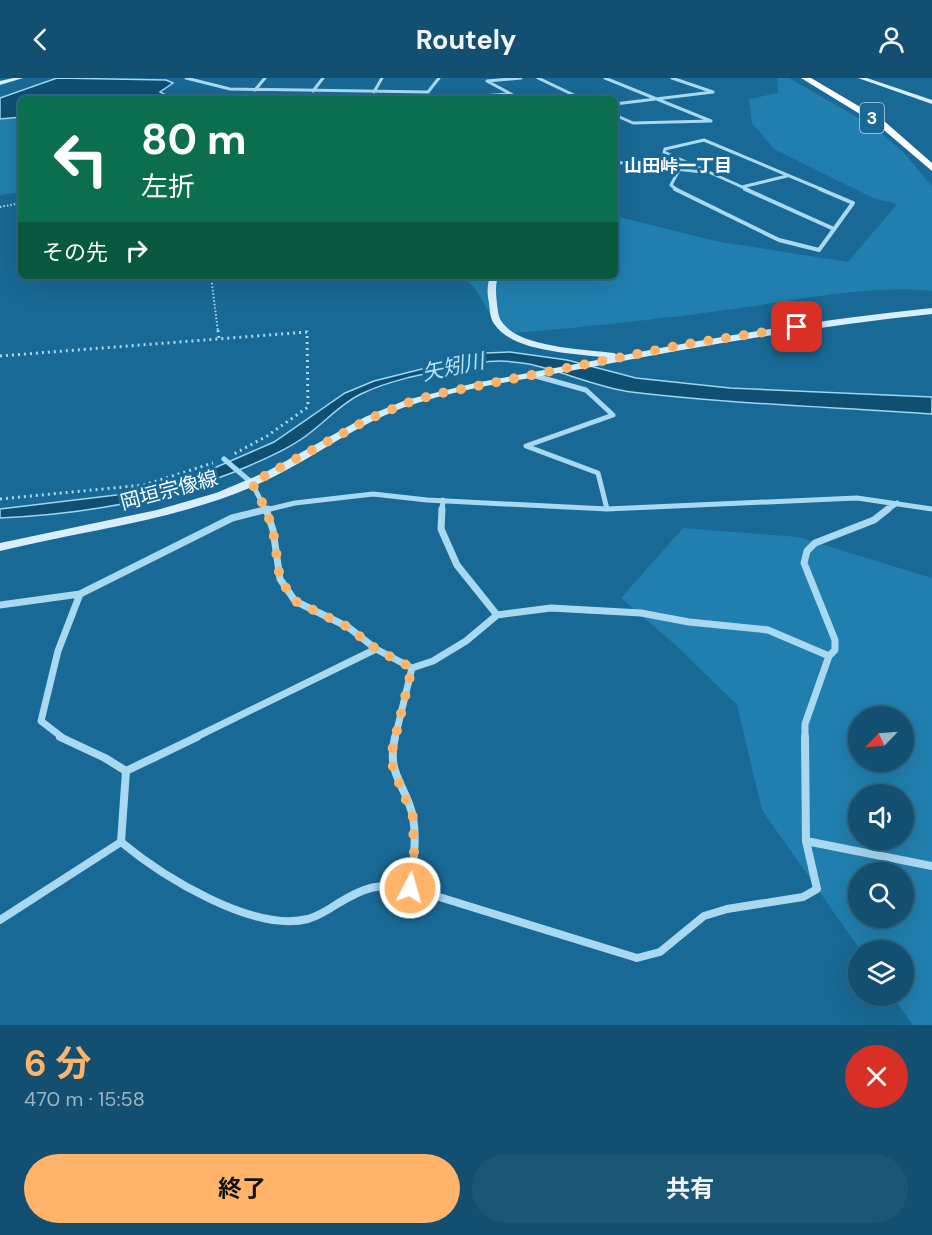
<!DOCTYPE html>
<html lang="ja">
<head>
<meta charset="utf-8">
<style>
  body { margin:0; font-family:"DM Sans","Noto Sans JP",sans-serif; background:#1b5675; color:#f1f3f6; height:100vh; display:flex; flex-direction:column; font-size:22px; white-space:nowrap }
  * { box-sizing:border-box; margin:0 }
  p { font-size:20px; color:#9cb5c3 }
  .icon { flex:none; width:33px; height:33px; fill:none; stroke:currentColor; stroke-width:2; stroke-linecap:round; stroke-linejoin:round }
  .map { position:relative; height:947px; overflow:hidden }
  .details { display:flex; flex-direction:column; background:#124f70; flex:1 }
  .details>* { flex:none }
  .banner { position:absolute; left:18px; top:18px; width:600px; height:183px; border-radius:9px; box-shadow:0 6px 24px #0002,0 0 0 2px #316683; background:#0b6e4f; color:#fff; overflow:hidden }
  .needle { width:39px; rotate:245deg }
  .tools { position:absolute; left:848px; top:628px; display:grid; gap:12px }
  .tools a { display:grid; place-items:center; width:66px; height:66px; border-radius:50%; background:#124f70; box-shadow:0 6px 24px #0002,0 0 0 2px #316683; font-size:30px }
  .pin { position:absolute; display:grid; place-items:center; width:51px; height:51px; color:#fff; margin:-26px; border-radius:12px; box-shadow:0 3px 9px #0006 }
  .me { position:absolute; width:66px; margin:-33px; rotate:6deg; stroke-linejoin:round; filter:drop-shadow(0 0 4px #0008) }
  .turn { display:flex; align-items:center; gap:21px; height:126px; padding:0 24px; font-size:27px }
  .turn .icon { width:78px; height:78px; stroke-width:2.5 }
  .turn b { display:block; font-size:42px; line-height:51px }
  .then { display:flex; align-items:center; height:57px; padding:0 24px; background:#0003; gap:12px; font-size:22px }
  .round { display:grid; place-items:center; flex:none; width:63px; height:63px; border-radius:32px; background:#1b5675 }
  .summary { display:flex; align-items:center; justify-content:space-between; height:102px; padding:0 24px }
  h1 { font-size:36px; font-weight:700; line-height:45px; color:#ffb469 }
  .action { display:flex; gap:12px; margin-top:auto; padding:12px 24px }
  .action a { flex:1; height:69px; border-radius:36px; background:#ffb469; color:#111; font-size:24px; font-weight:700; line-height:69px; text-align:center }
  .action a+a { background:#1b5675; color:#f1f3f6 }
  header { display:flex; justify-content:space-between; align-items:center; height:78px; padding:0 24px; background:#124f70; font-size:27px; font-weight:700 }
  .map>svg:first-child { display:block }
  .green { fill:#207faf; fill-rule:evenodd }
  .water { fill:#0f4f72; stroke:#9cd7f3; stroke-width:1.5 }
  .lines { fill:none; stroke-linecap:round; stroke-linejoin:round }
  .path-far1 { stroke:#a9d9f1; stroke-width:2; stroke-dasharray:1.5 2; stroke-linecap:butt }
  .path { stroke:#a9d9f1; stroke-width:3; stroke-dasharray:2 4; stroke-linecap:butt }
  .street-far4 { stroke:#a9d9f1; stroke-width:3 }
  .street-far3 { stroke:#a9d9f1; stroke-width:4 }
  .street-far2 { stroke:#a9d9f1; stroke-width:5 }
  .street-far1 { stroke:#a9d9f1; stroke-width:7 }
  .street { stroke:#a9d9f1; stroke-width:8 }
  .secondary { fill:#d7effb; fill-rule:evenodd }
  .highway { fill:#fff; fill-rule:evenodd }
  .route { stroke:#ffb469; stroke-width:10; stroke-dasharray:0 18 }
  .labels { text-anchor:middle; dominant-baseline:central; stroke-width:6; stroke-linejoin:round; paint-order:stroke }
  .shield { fill:#186995; stroke:#bad2df; stroke-width:1.5 }
  .shield-label { font-size:18px; font-weight:bold; fill:#fff }
  .far-neighbourhood-label { font-size:18px; font-weight:bold; fill:#fff; stroke:#186995 }
  .street-label { font-size:20px; fill:#fff; stroke:#186995 }
  .water-label { font-size:21px; font-style:italic; fill:#b5e2f7; stroke:#186995 }
</style>
</head>
<body>
<header><svg class="icon" aria-label="back" viewBox="0 0 24 24"><path d="M15 5l-7 7 7 7"/></svg>Routely<svg class="icon" aria-label="person" viewBox="0 0 24 24"><circle cx="12" cy="8" r="4"/><path d="M4 21q1-7 8-7t8 7"/></svg></header>
<div class="map">
<svg width="932" height="947" viewBox="0 0 932 947">
  <rect width="100%" height="100%" fill="#186995"/>
  <!-- green -->
  <path class="green" d="M777 0H789L874 49 903 74 932 108V213C869 207 803 221 741 230 661 241 581 250 501 256L478 215 464 198H615V138L715 163 848 184 897 126 873 120 774 71 752 45 749 21 778 15Z
    M21 39V114L0 117V42Z
    M683 450 798 459 932 500V947H913L892 918H903V873H861L762 732 737 627 678 569 621 520ZM858 639H903V684H858ZM858 717H903V762H858ZM858 795H903V840H858Z"/>
  <!-- water -->
  <path class="water" d="M57 0 166 2 173 5 160 14 171 20 169 21H21V39L0 41V20Z
    M510 274 567 282 636 300 730 310 932 319V336C832 329 731 326 631 314 579 307 532 275 479 285 441 293 396 299 361 316 342 325 328 341 311 354 294 368 271 378 251 387 171 422 87 436 0 440V431L133 415 189 401 274 364 345 315 374 303 486 275Z"/>
  <g class="lines">
    <!-- path-far1 -->
    <path class="path-far1" d="M0 129 21 125
      M211 198 218 254"/>
    <!-- path -->
    <path class="path" d="M218 252 219 261
      M0 278 307 254 308 329 267 358 234 376
      M0 421 144 407 213 385"/>
    <!-- street-far4 -->
    <path class="street-far4" d="M186 0 230 11 428 14 439 0
      M538 0 582 21
      M605 0 711 43 633 45 615 37
      M255 12 265 0
      M313 13 323 0
      M374 14 382 0
      M481 21V18L510 16
      M520 21 487 3 521 0
      M615 26 713 14 672 0
      M615 84 702 94
      M742 109 787 98
      M677 112 671 107 679 92
      M749 112 664 74 665 71 704 62 823 112"/>
    <!-- street-far3 -->
    <path class="street-far3" d="M675 111 779 162 819 172 853 125 820 111
      M745 111 834 151"/>
    <!-- street-far2 -->
    <path class="street-far2" d="M532 297 586 312 613 337 526 368 598 395 607 431
      M224 381 252 405 266 433
      M262 433 295 425 373 416 427 422 607 431 857 420 932 431
      M442 433 443 422
      M886 433 897 425"/>
    <!-- street-far1 -->
    <path class="street-far1" d="M266 431 273 452 280 501 295 523 348 549 376 571 412 590 433 583 466 563 497 537 551 530 641 535 689 544 768 552 829 578
      M442 431 441 451 457 487 497 537
      M0 527 80 516 232 440 268 431
      M63 660 41 643 58 573 80 516
      M194 660 376 571
      M395 660 412 590
      M805 660V646L829 578 835 572V562L804 485 807 473 815 465 874 442 888 431"/>
    <!-- street -->
    <path class="street" d="M60 659 105 680 126 693 121 764
      M395 659C386 697 406 706 413 739 417 762 413 788 410 810
      M126 693 197 659
      M806 763 932 788
      M121 764C162 798 253 855 308 841 318 838 328 832 337 826 365 809 377 805 410 810L637 880 660 874 704 838 727 831 803 819 817 811 806 763 805 659
      M0 842 121 764"/>
    <!-- secondary -->
    <path class="secondary" d="M13 0H23L0 7V3Z
      M858 0H867L932 22V26Z
      M490 198H498C495 208 496 216 497 226 498 232 498 239 502 244 519 270 586 271 614 275L619 278C722 257 827 241 932 230V236C815 248 701 268 586 290 529 301 470 308 414 326 357 344 310 384 254 408 174 443 85 452 0 473V465L157 432 216 415 266 394 365 339 406 322 475 305 608 280C576 275 515 275 495 247 490 241 490 233 489 225 487 215 487 208 490 198Z"/>
    <!-- highway -->
    <path class="highway" d="M801 0H811L884 43 932 85V93L878 47Z"/>
  </g>
  <g class="lines">
    <!-- route -->
    <path class="route" d="M410 810 414 778 413 739 393 690 392 673 412 590 376 571 348 549 295 523 280 501 273 452 266 432 252 405 369 341 407 325 437 316 687 266 797 249"/>
  </g>
  <g class="labels">
    <!-- shield labels -->
    <rect class="shield" x="860" y="25" width="24" height="30" rx="4.5"/>
    <g class="shield-label">
      <text x="872" y="40">3</text>
    </g>
    <!-- far-neighbourhood labels -->
    <g class="far-neighbourhood-label">
      <text x="678" y="88">山田峠一丁目</text>
    </g>
    <!-- street labels -->
    <g class="street-label">
      <text transform="translate(169 412) rotate(-15)">岡垣宗像線</text>
    </g>
    <!-- water labels -->
    <g class="water-label">
      <text transform="translate(453 289) rotate(-12)">矢矧川</text>
    </g>
  </g>
</svg>
<div class="tools">
<a><svg class="needle" viewBox="-14 -14 28 28"><path d="M0-13l5 13h-10z" fill="#e53935"/><path d="M0 13l5-13h-10z" fill="#9cb5c3"/></svg></a>
<a><svg class="icon" aria-label="sound" viewBox="0 0 24 24"><path d="M4 9h4l5-4v14l-5-4H4zM17 9q2 3 0 6"/></svg></a>
<a><svg class="icon" aria-label="search" viewBox="0 0 24 24"><circle cx="10" cy="10" r="6"/><path d="M15 15l6 6"/></svg></a>
<a><svg class="icon" aria-label="layers" viewBox="0 0 24 24"><path d="M12 4l9 5-9 5-9-5zM3 14l9 5 9-5"/></svg></a>
</div>
<div class="pin" style="left:797px;top:249px;background:#d93025"><svg class="icon" aria-label="arrive" viewBox="0 0 24 24"><path d="M6 21V4h12l-3 4 3 4H6"/></svg></div>
<svg class="me" style="left:410px;top:810px" viewBox="-20 -20 40 40"><circle r="17" fill="#ffb469" stroke="#fff" stroke-width="3"/><path d="M0-11L8 9 0 5-8 9z" fill="#fff"/></svg>
<div class="banner">
<div class="turn"><svg class="icon" aria-label="left" viewBox="0 0 24 24"><path d="M17 20v-9H6M10 6l-5 5 5 5"/></svg><div><b>80 m</b>左折</div></div>
<div class="then">その先<svg class="icon" aria-label="right" viewBox="0 0 24 24"><path d="M7 20v-9h11M14 6l5 5-5 5"/></svg></div>
</div>
</div>
<section class="details">
<div class="summary"><div><h1>6 分</h1><p>470 m · 15:58</p></div><a class="round" style="background:#d93025;color:#fff"><svg class="icon" aria-label="close" viewBox="0 0 24 24"><path d="M6 6l12 12M18 6L6 18"/></svg></a></div>
<div class="action"><a>終了</a><a>共有</a></div>
</section>
</body>
</html>
